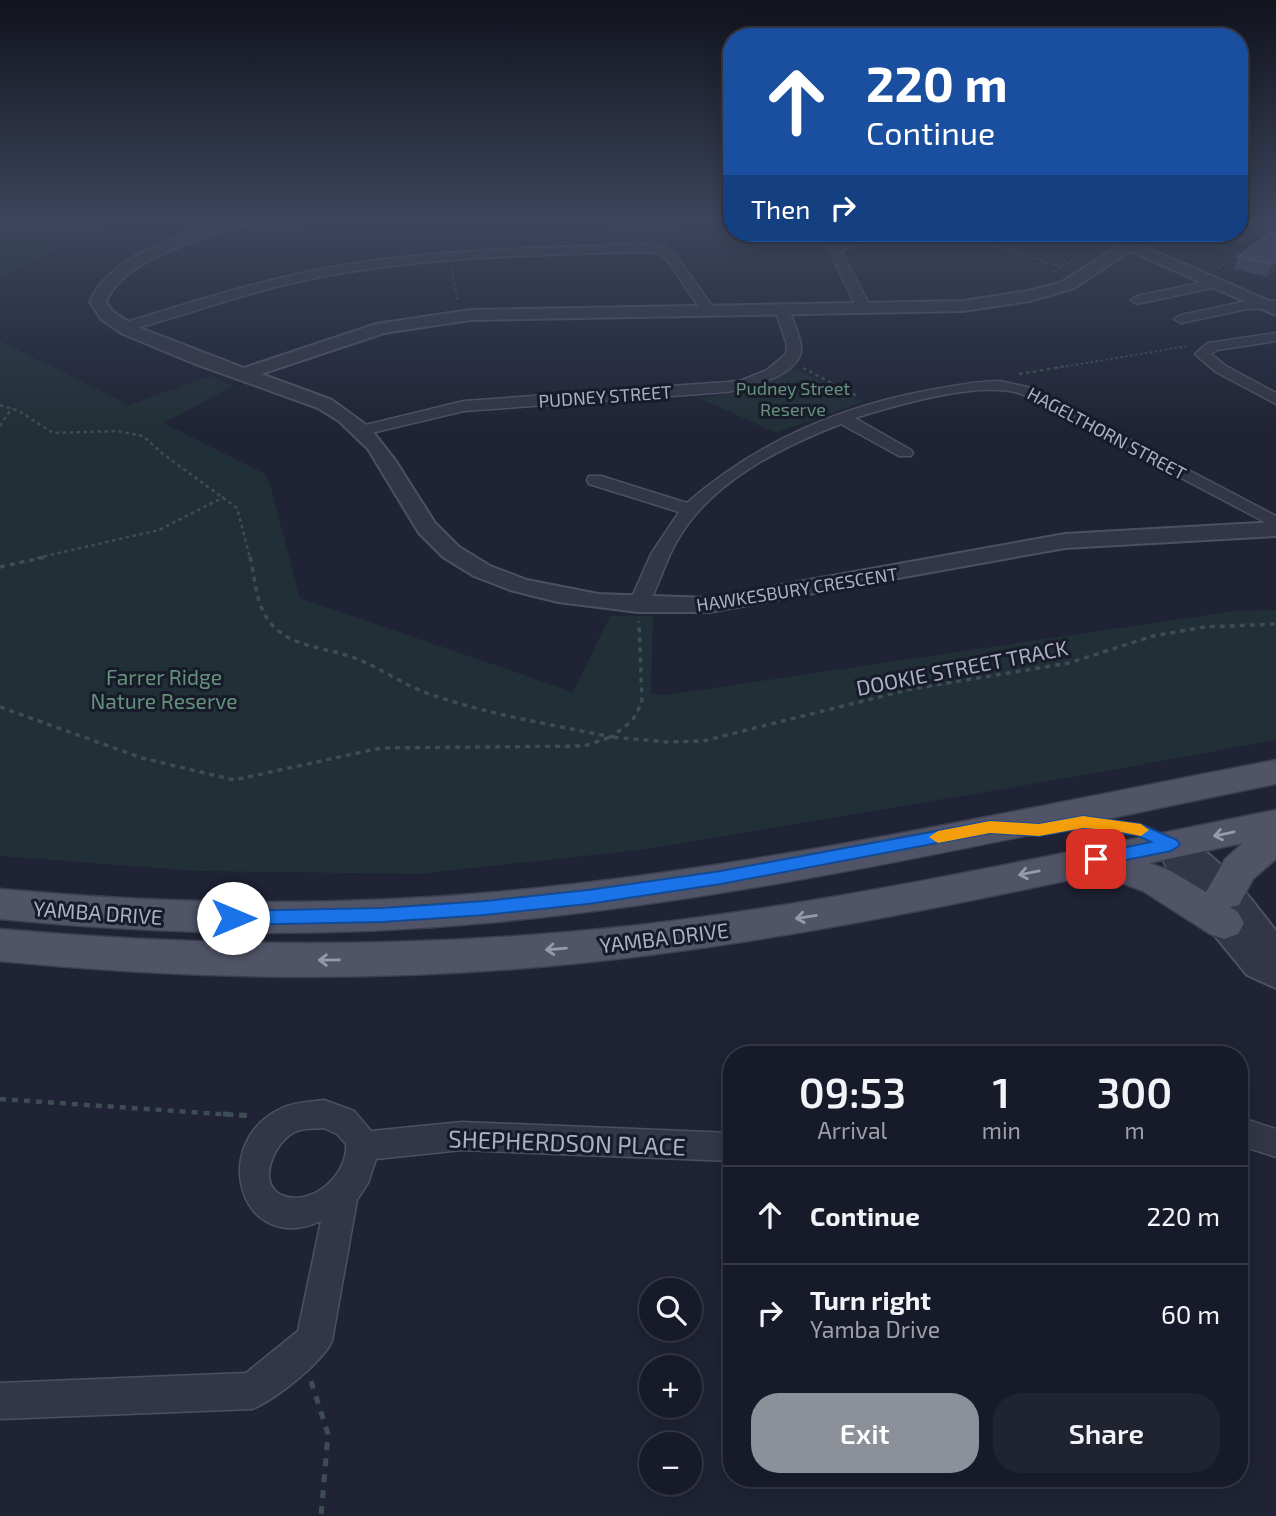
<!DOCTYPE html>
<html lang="en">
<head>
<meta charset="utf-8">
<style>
  body { margin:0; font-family:"Exo 2",sans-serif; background:#202330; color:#f1f3f6; height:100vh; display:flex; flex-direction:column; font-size:26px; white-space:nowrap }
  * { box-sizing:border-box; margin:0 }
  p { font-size:23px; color:#9ea1a8 }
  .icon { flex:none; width:38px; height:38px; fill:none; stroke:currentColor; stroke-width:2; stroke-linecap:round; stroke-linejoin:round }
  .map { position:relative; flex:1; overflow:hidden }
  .side { position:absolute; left:723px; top:1046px; width:525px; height:441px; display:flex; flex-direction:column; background:#171a28; border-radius:28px; box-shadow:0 4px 18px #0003,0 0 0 2px #363845 }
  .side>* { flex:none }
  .hud { position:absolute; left:723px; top:28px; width:525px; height:214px; border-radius:28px; box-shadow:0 4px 18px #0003,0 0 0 2px #363845; background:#1a4fa0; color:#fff; overflow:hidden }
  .buttons { position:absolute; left:639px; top:1278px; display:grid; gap:14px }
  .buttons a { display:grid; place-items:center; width:63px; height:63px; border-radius:50%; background:#171a28; box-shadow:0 4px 18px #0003,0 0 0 2px #363845; font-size:35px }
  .pin { position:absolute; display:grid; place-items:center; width:60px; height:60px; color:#fff; margin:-30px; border-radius:14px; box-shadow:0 4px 10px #0006 }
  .me { position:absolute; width:77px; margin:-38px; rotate:90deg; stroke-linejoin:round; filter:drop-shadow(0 0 5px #0008) }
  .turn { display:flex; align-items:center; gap:24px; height:147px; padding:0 28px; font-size:32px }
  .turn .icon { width:91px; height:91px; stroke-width:2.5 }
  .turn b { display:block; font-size:49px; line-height:60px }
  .then { display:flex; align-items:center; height:66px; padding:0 28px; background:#0003; gap:14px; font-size:26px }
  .eta { display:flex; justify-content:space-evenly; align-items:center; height:119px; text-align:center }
  .eta b { font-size:42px; font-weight:600; line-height:49px }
  .action { display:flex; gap:14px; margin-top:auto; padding:14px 28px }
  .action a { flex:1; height:80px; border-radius:28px; background:#8c9099; color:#fff; font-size:28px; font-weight:600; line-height:80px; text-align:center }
  .action a+a { background:#202330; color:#f1f3f6 }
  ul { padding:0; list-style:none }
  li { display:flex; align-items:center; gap:21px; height:98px; padding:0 28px; border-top:2px solid #363845 }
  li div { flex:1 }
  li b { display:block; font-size:26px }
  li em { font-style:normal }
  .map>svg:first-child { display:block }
  .green { fill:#212f36 }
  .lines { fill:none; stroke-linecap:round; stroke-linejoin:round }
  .minor-casing { stroke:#4d5061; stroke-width:3 }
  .tertiary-casing { stroke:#4d5061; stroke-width:4 }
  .primary-casing { stroke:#3c3f4f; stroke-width:3 }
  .path-far4 { stroke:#3e4c54; stroke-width:2; stroke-dasharray:2.5 2.5; stroke-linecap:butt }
  .path-far3 { stroke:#3e4c54; stroke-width:2.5; stroke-dasharray:3.5 3.5; stroke-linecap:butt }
  .path-far2 { stroke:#3e4c54; stroke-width:3.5; stroke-dasharray:5 5; stroke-linecap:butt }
  .path-far1 { stroke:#3e4c54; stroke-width:4.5; stroke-dasharray:6 6; stroke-linecap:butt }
  .path { stroke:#3e4c54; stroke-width:5; stroke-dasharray:8 8; stroke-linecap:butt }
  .minor { fill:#323646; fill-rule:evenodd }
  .tertiary { fill:#323646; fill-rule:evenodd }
  .primary { fill:#505466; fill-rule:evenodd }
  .wall { fill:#43485e }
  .shaded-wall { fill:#303449 }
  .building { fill:#4e5369; stroke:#5d6277; stroke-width:2 }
  .oneway { stroke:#9599ac }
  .route { fill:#1a73e8; stroke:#114b97; stroke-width:2 }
  .slow { fill:#f59e0b }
  .labels { text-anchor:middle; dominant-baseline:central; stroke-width:6; stroke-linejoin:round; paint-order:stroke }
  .far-park-label { font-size:18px; fill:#65927a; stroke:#181b2a }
  .far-street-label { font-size:18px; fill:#acb0c3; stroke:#181b2a }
  .street-label { font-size:21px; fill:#acb0c3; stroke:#181b2a }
  .park-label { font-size:21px; fill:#65927a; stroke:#181b2a }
  .near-street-label { font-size:24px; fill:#acb0c3; stroke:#181b2a }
</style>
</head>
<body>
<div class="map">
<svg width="1276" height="1516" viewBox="0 0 1276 1516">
  <rect width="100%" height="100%" fill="#1f2335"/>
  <!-- green -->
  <path class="green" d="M0 218H118L0 277Z
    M608 218H682L681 224 663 246 609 247Z
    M0 341 129 405 210 376 234 386 164 423 265 474 270 485 300 598 573 692 610 616H653L651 694 665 695 1234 611 1276 610V740L1068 778 640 850 419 874 195 871 0 856Z
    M794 368 862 402 776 433 699 398C735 395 763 385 794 368Z"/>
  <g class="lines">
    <!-- minor casing -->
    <g class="minor-casing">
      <path id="minor" d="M877 233H924L918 236 861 242 841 251 870 306 863 310 856 306 829 250 846 239Z
        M640 244 664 247 675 254 715 310 713 313H703L667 260 657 253 640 252C527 255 412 257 301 281 240 294 182 317 122 332L115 328 117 325C191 302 266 278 343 265 441 249 541 248 640 244Z
        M1218 279 1222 280V286L1137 304 1131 300 1137 296Z
        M1247 301H1276V309H1247L1181 323 1174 319 1181 315Z
        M782 305 789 309C792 320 800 334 801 346 804 375 748 388 727 392L464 411 363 435 355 430 357 427 464 401 740 381 767 370 786 354 787 345 775 309Z
        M1276 333V341L1217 350 1211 354 1226 366 1276 393V404L1216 372 1195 354 1208 343Z
        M1000 381 1032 388 1276 516V528L1022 394C979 380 898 405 855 418L911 450 913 453 911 456H899L841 424C781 447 710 482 677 541 664 563 658 590 645 610H631L628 606 651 554 679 512 589 484 587 480 589 476H601L687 503C758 441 843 405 936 389 957 385 978 381 1000 381Z
        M324 1100 354 1111 371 1131 462 1122 732 1133V1161L462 1150 376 1159 368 1183 357 1200 332 1341C322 1363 275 1400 252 1409L0 1419V1383L246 1373 298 1331 321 1221C240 1258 207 1142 282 1108 295 1102 310 1102 324 1100ZM324 1128 337 1134 346 1144C348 1174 314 1206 284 1196 254 1186 275 1139 297 1131 304 1128 316 1129 324 1128Z
        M1239 1117 1276 1129V1157L1239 1145Z"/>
    </g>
    <!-- tertiary casing -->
    <g class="tertiary-casing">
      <path id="tertiary" d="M235 218H257C248 226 232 228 221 232 185 244 120 264 106 302L113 312 135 326 244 368 376 324 470 310 963 301 1028 291 1062 282 1118 246 1114 242 1116 239 1128 240 1140 233H1156L1140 245 1276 304V315L1130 251 1074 288 1030 301 963 311 470 320 384 333 261 374 332 400 369 427 395 460 435 523 459 547 490 566 527 580 598 594 709 598 1065 534 1276 522V536L1065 548 709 612H638L558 602 510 590 474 576 443 557 419 533 368 449 339 421 318 408 193 363 123 334 101 319 90 302C109 254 189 233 235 218Z
        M1171 834C1216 847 1248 896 1276 931V988L1247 975 1179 892 1156 845 1160 837Z"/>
    </g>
    <!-- primary casing -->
    <g class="primary-casing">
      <path id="primary" d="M1276 760V784C1014 837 752 899 485 923 323 938 161 935 0 919V889C161 904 323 907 485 893 752 870 1014 810 1276 760Z
        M1276 810V859L1253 879 1239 905 1230 907 1238 912 1244 923 1238 934 1224 939 1210 934 1143 891 1097 874C916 913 734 949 549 966 366 983 183 979 0 961V929C213 948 426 949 640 925 854 900 1065 852 1276 810ZM1243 843 1225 859 1206 892 1171 871 1149 863Z"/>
    </g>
    <!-- path-far4 -->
    <path class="path-far4" d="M620 218 623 236
      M263 227 369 218
      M955 233 1061 267
      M451 268 458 302
      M1218 268 1258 242
      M1054 272 1074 259
      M1056 368 1188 346"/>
    <!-- path-far3 -->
    <path class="path-far3" d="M803 368 859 397
      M1019 374 1067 366
      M0 405 19 411 53 433 117 431 143 436 163 454 237 508 250 558
      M0 426 12 408
      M37 558 159 530 224 497"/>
    <!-- path-far2 -->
    <path class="path-far2" d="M250 557C256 581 255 607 273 626 296 649 328 647 357 659 380 668 401 683 424 692 484 714 549 724 611 737L632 721 642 703 639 621
      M0 567 45 557
      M0 707 142 758 234 780 381 748 584 746 611 737 667 742 703 741 911 689 1069 663 1153 636 1205 627 1276 624"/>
    <!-- path-far1 -->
    <path class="path-far1" d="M0 1099 249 1116"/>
    <!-- path -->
    <path class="path" d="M223 1114 255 1116
      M311 1381 328 1434 321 1516"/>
    <!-- minor -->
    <use href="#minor" class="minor"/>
    <!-- tertiary -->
    <use href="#tertiary" class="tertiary"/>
    <!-- primary -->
    <use href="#primary" class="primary"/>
  </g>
  <!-- wall -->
  <path class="wall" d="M1239 218H1276V220L1243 245 1212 238 1214 233H1239Z
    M1271 232 1276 269 1267 277 1234 269 1238 257Z"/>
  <!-- shaded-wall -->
  <path class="shaded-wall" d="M1267 218H1276V220L1243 245 1247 232Z
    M1276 260V269L1267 277 1271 264Z"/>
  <!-- building -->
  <path class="building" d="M1239 218H1267L1247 232 1239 231Z
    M1271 232 1276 233V260L1271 264 1238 257Z"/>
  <!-- one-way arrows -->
  <defs><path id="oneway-shaft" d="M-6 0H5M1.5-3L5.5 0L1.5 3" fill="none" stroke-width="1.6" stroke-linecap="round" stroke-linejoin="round" transform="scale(1.75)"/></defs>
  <g class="oneway">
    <use href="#oneway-shaft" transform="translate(1224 834) rotate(168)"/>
    <use href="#oneway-shaft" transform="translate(1029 873) rotate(169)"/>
    <use href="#oneway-shaft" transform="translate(806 917) rotate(171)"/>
    <use href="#oneway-shaft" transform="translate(556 949) rotate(175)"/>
    <use href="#oneway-shaft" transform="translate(329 960) rotate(179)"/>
  </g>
  <!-- sky -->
  <linearGradient id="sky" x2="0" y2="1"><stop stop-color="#11131d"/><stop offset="0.51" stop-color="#3c455c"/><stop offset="1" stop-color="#3c455c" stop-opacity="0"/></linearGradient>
  <rect width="1276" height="431" fill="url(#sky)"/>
  <!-- route -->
  <path class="route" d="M1083 816 1140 824 1177 840 1180 845 1171 851 1096 866 1090 864 1087 859 1090 855 1151 842 1136 835 1083 828 1039 836 990 833 721 884 588 904 485 915 382 922 233 925 226 923 223 918 226 913 233 911 382 908 485 901 588 890 721 871 990 821 1039 824Z"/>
  <!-- slow -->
  <path class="slow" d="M1083 816 1141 824 1149 830 1141 836 1111 830 1083 828 1039 836 990 833 938 843 929 837 938 831 990 821 1039 824Z"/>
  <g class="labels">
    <!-- far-park labels -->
    <g class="far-park-label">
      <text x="793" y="388">Pudney Street<tspan x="793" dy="21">Reserve</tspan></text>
    </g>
    <!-- far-street labels -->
    <g class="far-street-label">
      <text transform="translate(605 396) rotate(-4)">PUDNEY STREET</text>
      <text transform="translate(1107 433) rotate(28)">HAGELTHORN STREET</text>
      <text transform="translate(797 589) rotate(-9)">HAWKESBURY CRESCENT</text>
    </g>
    <!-- street labels -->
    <g class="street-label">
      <text transform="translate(962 667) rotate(-11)">DOOKIE STREET TRACK</text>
      <text transform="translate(98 912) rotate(4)">YAMBA DRIVE</text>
      <text transform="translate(664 937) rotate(-7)">YAMBA DRIVE</text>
    </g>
    <!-- park labels -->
    <g class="park-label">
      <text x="164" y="676">Farrer Ridge<tspan x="164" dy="24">Nature Reserve</tspan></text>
    </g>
    <!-- near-street labels -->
    <g class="near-street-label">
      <text transform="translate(567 1142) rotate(2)">SHEPHERDSON PLACE</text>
    </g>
  </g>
</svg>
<div class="buttons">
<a><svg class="icon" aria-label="search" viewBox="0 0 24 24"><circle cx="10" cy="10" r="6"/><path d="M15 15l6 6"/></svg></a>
<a>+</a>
<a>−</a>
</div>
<div class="pin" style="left:1096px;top:859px;background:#d93025"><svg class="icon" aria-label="arrive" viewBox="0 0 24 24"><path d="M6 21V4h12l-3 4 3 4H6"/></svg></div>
<svg class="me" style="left:233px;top:918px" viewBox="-20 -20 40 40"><circle r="19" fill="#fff"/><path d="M0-13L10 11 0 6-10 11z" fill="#1a73e8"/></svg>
<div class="hud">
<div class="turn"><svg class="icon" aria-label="ahead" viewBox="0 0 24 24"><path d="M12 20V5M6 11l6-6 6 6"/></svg><div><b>220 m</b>Continue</div></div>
<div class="then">Then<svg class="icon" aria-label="right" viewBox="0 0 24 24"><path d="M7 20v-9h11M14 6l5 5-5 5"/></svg></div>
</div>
<section class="side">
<div class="eta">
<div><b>09:53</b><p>Arrival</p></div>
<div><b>1</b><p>min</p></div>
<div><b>300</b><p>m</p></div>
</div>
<ul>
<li><svg class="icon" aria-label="ahead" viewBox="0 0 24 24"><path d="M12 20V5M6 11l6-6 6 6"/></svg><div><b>Continue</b></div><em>220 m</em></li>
<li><svg class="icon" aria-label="right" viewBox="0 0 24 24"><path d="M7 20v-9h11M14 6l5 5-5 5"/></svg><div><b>Turn right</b><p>Yamba Drive</p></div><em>60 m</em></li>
</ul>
<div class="action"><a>Exit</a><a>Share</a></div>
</section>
</div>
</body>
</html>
